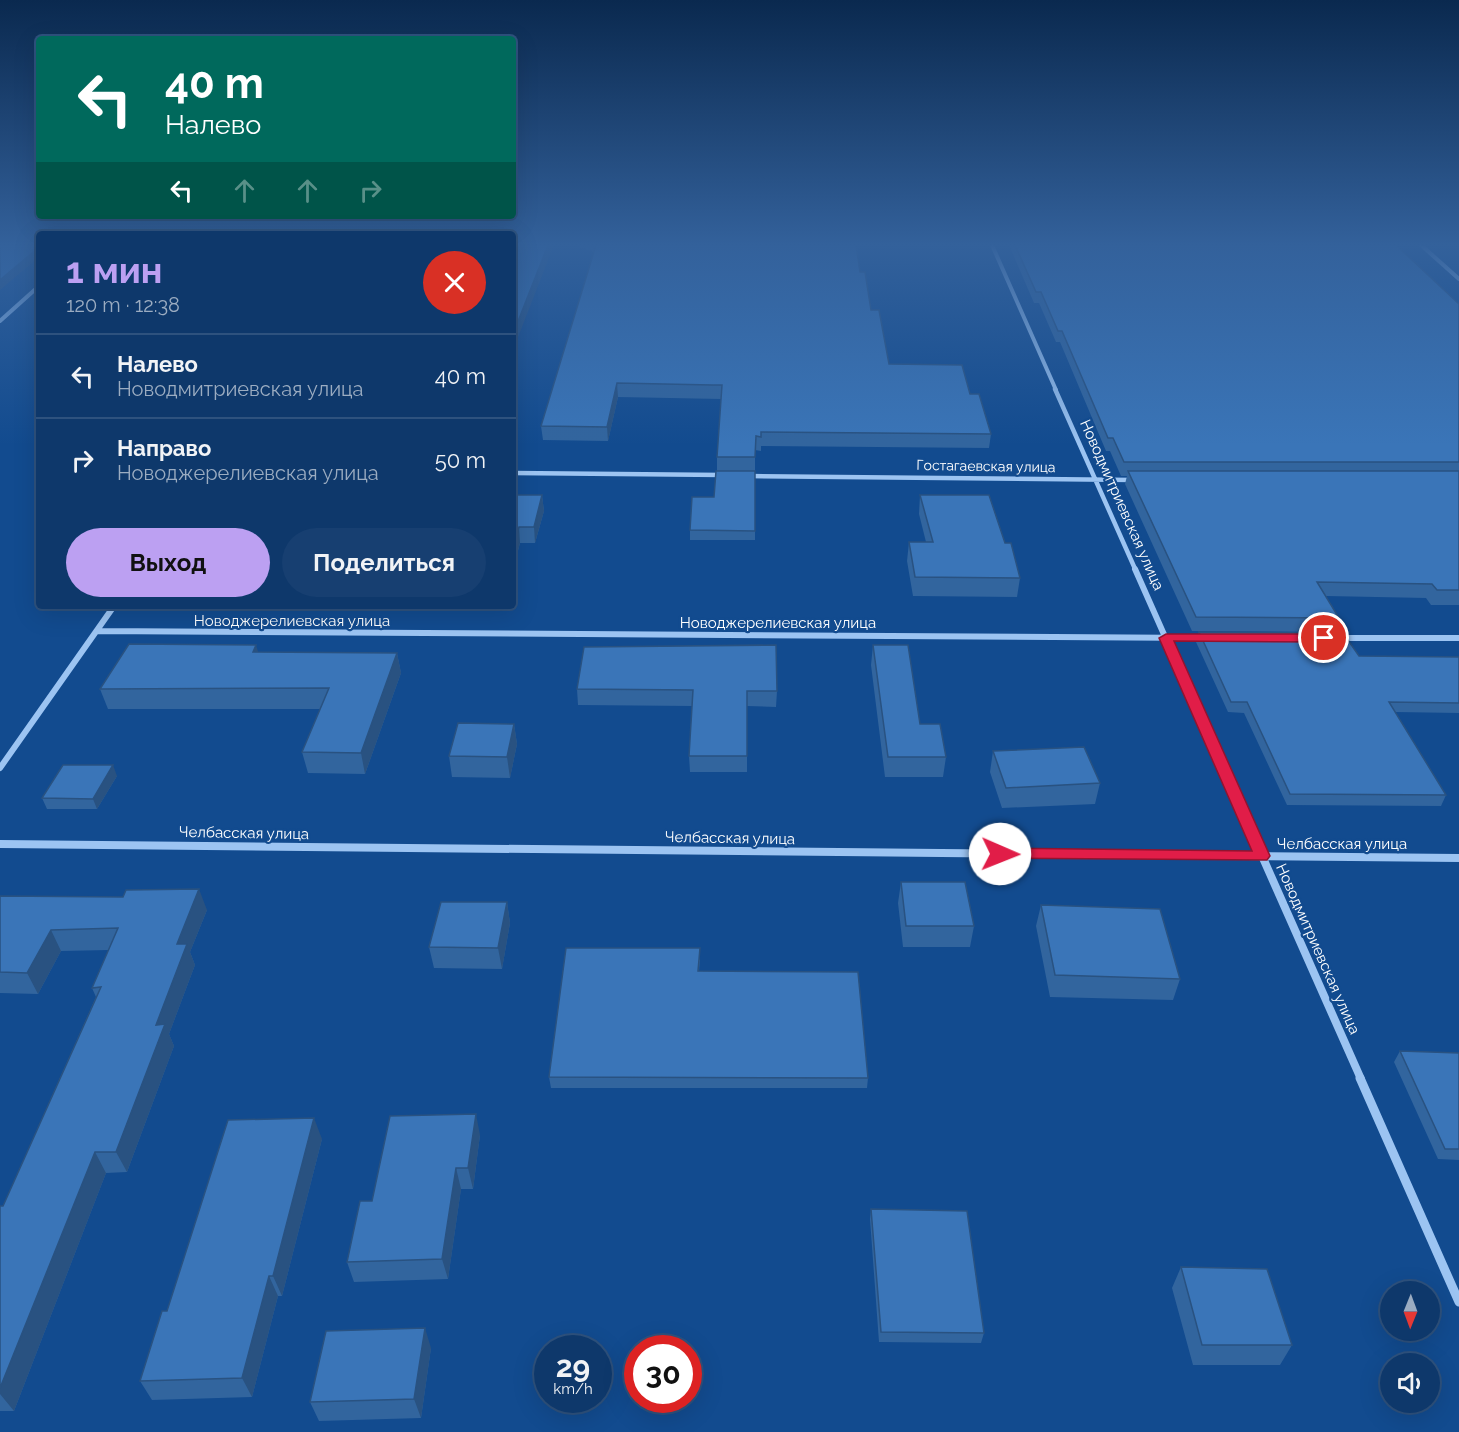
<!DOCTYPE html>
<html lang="ru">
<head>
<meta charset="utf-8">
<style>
  body { margin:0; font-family:Raleway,sans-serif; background:#173f71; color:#f1f3f6; height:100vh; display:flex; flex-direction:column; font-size:22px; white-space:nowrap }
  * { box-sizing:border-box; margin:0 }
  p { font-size:20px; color:#9bacc1 }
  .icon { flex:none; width:33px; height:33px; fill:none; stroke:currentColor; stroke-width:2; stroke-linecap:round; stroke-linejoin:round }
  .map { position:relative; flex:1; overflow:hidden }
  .drawer { position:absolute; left:36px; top:231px; width:480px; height:378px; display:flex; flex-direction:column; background:#0e386b; border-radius:6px; box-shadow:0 6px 24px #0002,0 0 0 2px #2e527e }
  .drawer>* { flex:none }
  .top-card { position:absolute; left:36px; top:36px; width:480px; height:183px; border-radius:6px; box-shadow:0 6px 24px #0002,0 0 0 2px #2e527e; background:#00695c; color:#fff; overflow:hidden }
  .needle { width:39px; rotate:181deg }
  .fabs { position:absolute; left:1380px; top:1281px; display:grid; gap:12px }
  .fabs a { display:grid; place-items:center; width:60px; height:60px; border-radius:50%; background:#0e386b; box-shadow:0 6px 24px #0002,0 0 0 2px #2e527e; font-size:30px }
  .speed { position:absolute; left:534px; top:1335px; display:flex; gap:12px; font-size:30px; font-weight:700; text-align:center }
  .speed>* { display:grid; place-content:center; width:78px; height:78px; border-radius:50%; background:#0e386b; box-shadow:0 6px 24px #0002,0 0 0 2px #2e527e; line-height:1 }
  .speed small { font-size:15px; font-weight:400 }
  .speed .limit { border:9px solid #d22; background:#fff; color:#111 }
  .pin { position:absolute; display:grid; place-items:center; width:51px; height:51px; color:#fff; margin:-26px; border:3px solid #fff; border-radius:50%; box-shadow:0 2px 6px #0007 }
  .me { position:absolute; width:66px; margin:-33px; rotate:91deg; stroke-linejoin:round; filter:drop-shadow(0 0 4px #0008) }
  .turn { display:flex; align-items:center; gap:21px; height:126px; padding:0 30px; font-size:27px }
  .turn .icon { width:78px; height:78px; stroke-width:2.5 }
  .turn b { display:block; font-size:42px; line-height:51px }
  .lanes { display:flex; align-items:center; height:57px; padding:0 30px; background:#0003; justify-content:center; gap:30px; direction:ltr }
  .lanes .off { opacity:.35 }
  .round { display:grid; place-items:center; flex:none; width:63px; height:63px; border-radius:32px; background:#173f71 }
  .summary { display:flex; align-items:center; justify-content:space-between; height:102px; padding:0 30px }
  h1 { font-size:36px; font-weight:700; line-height:45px; color:#bca0f2 }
  .action { display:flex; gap:12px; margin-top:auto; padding:12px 30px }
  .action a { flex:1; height:69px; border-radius:36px; background:#bca0f2; color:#111; font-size:24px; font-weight:700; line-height:69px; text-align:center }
  .action a+a { background:#173f71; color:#f1f3f6 }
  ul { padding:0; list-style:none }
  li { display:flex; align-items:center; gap:18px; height:84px; padding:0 30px; border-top:2px solid #2e527e }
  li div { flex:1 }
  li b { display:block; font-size:22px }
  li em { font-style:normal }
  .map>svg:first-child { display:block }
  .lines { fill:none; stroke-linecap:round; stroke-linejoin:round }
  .minor-far4 { stroke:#9cc4f2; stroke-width:4 }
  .minor-far3 { stroke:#9cc4f2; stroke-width:4.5 }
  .minor-far2 { stroke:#9cc4f2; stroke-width:6 }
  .minor-far1 { stroke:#9cc4f2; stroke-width:8 }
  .minor { stroke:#9cc4f2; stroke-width:9 }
  .wall { fill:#32659e }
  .shaded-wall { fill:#295281 }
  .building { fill:#3a75b8; stroke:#295281; stroke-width:1.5 }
  .route { fill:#e11d48; stroke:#92132f; stroke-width:1.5 }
  .labels { text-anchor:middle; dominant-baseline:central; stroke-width:4.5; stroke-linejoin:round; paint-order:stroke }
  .far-street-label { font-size:14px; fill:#fff; stroke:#124b8f }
  .street-label { font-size:15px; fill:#fff; stroke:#124b8f }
</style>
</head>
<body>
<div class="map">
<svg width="1459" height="1432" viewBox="0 0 1459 1432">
  <rect width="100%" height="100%" fill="#124b8f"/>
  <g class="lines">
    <!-- minor-far4 -->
    <path class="minor-far4" d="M992 245 1056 390
      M1421 245 1459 279
      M0 321 39 286"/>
    <!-- minor-far3 -->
    <path class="minor-far3" d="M1055 389 1136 571
      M513 473 723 475
      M749 476 1134 480"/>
    <!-- minor-far2 -->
    <path class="minor-far2" d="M1135 569 1236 797
      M97 631 1203 638
      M1340 638H1459
      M0 768 114 606"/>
    <!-- minor-far1 -->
    <path class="minor-far1" d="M1235 795 1361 1079
      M0 844 1459 858"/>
    <!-- minor -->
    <path class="minor" d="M1360 1078 1459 1302"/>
  </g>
  <!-- wall -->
  <path class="wall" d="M575 245H856L860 272 871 310 889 364 970 394 991 434 989 448 761 446V451L755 450V540H690V530L714 497 717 471V457L721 399 618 397 608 441 543 440 541 426 594 252Z
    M1009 245H1396L1459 304V605H1431L1426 598 1326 596 1339 618 1334 632 1192 631 1125 484 1127 476H1121L1110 451H1106L1060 342H1056L1039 303H1034Z
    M513 495H542L544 511 535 543H520L513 570Z
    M920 495 1005 543 1020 578 1017 597 913 596 907 561 909 542H926L919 514Z
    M1199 632 1359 656 1459 657V713L1395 712 1446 795 1441 806 1287 805 1244 713 1228 712 1196 642Z
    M873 645 920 724 946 757 943 777H885L871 665Z
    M259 652 397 653 401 673 365 774 308 773 302 752 321 709H108L100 689Z
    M577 689 777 691 776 707 747 706V772H690L689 756 692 706 578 705Z
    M514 724 517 744 510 778 452 777 449 756Z
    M993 751 1100 783 1095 804 1002 808 990 772Z
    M117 776 97 809H47L42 798Z
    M901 882 974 926 970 947H903L898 903Z
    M0 896 207 910 190 952 195 965 169 1034 174 1046 127 1172 106 1173 14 1411H0V1206H3L96 997 92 988 109 950 61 951 38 994 0 993Z
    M507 902 510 923 502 969 434 968 429 947Z
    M1041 905 1180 979 1173 1000 1050 997 1036 926Z
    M700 959 699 971 868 1078 867 1088H551L549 1077Z
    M1400 1051 1459 1053V1160L1438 1159 1394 1062Z
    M480 1135 473 1189H461L448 1279 354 1282 347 1262 372 1201Z
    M322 1139 282 1296H278L252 1397 152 1400 140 1381 167 1311Z
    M871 1209 984 1333 981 1343 879 1342 870 1219Z
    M1181 1267 1292 1345 1280 1365H1193L1172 1288Z
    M431 1348 421 1418 319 1421 310 1402Z"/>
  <!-- shaded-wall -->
  <path class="shaded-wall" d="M548 245H554L513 350V334Z
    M39 247V257L0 290V280Z
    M617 383 618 397 608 441 607 427Z
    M542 495 544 511 535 543 534 527Z
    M519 527 520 543 513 570V546Z
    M256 645 262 664 253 652Z
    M397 653 401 673 365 774 361 753Z
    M514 724 517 744 510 778 507 757Z
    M113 765 117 776 97 809 93 799Z
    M199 889 207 910 190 952 195 965 169 1034 174 1046 127 1172 116 1152 156 1025 177 944Z
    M507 902 510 923 502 969 498 948Z
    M51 930 61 951 38 994 27 973Z
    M476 1114 480 1135 473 1189 468 1168Z
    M314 1118 322 1139 282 1296 273 1276Z
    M95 1152 106 1173 14 1411 0 1394V1388Z
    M456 1168 461 1189 448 1279 442 1259Z
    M269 1276 278 1296 252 1397 242 1378Z
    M425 1328 431 1348 421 1418 414 1399Z"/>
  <!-- building -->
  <path class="building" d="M0 245H39V247L0 280Z
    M513 245H548L513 334Z
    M596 245H856L860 272H865L871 310H879L889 364 962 365 970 394H979L991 434 761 432V437L756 436 755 457H717L722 385H712L617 383 607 427 541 426Z
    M1015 245H1396L1459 304V462H1124L1113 438H1108L1062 331H1058L1041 292H1036Z
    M716 471H755V531L690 530 692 497H714Z
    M1128 471H1459V590H1437L1432 584 1317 582 1339 618 1196 617Z
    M513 495H542L534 527H519L513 546Z
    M920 495H989L1005 543H1011L1020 578 915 577 909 542H933Z
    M1199 632 1343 633 1359 656 1459 657V703L1389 702 1446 795 1290 794 1247 702H1231Z
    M129 644 256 645 253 652 397 653 361 753 302 752 329 688 100 689Z
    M776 645 777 691H747V756H689L693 690 577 689 584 647Z
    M873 645H908L920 724H940L946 757H888Z
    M458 723 514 724 507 757 449 756Z
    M1084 747 1100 783 1006 788 993 751Z
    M63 765H113L93 799 42 798Z
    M901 882H965L974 926H906Z
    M199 889 177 944H187L156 1025 165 1024 116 1152H95L0 1388V1206H3L101 987 92 988 118 928 51 930 27 973 0 972V896L123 897 126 890Z
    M441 902H507L498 948 429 947Z
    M1041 905 1160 909 1180 979 1055 975Z
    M566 948H700L698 971 858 972 868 1078 549 1077Z
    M1400 1051 1459 1053V1149H1445Z
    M476 1114 468 1168H456L442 1259 347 1262 360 1201H372L390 1116Z
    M314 1118 273 1276H269L242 1378 140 1381 162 1311H167L228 1120Z
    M871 1209 967 1211 984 1333 881 1332Z
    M1181 1267 1267 1269 1292 1345H1202Z
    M425 1328 414 1399 310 1402 326 1331Z"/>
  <!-- sky -->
  <linearGradient id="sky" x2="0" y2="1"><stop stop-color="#0a294f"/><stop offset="0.55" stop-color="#33619b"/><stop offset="1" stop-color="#33619b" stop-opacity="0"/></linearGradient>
  <rect width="1459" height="445" fill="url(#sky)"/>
  <!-- route -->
  <path class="route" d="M1166 634H1324L1330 638 1324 642 1174 641 1270 856 1267 860 995 858 992 854 995 850 1000 848 1252 851 1159 638Z"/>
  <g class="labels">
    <!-- far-street labels -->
    <g class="far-street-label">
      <text transform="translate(986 466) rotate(1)">Гостагаевская улица</text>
    </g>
    <!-- street labels -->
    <g class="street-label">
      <text transform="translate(1122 505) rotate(66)">Новодмитриевская улица</text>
      <text x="292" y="621">Новоджерелиевская улица</text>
      <text x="778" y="623">Новоджерелиевская улица</text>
      <text transform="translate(244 833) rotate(1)">Челбасская улица</text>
      <text transform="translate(730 838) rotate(1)">Челбасская улица</text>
      <text x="1342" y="844">Челбасская улица</text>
      <text transform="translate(1318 949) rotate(66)">Новодмитриевская улица</text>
    </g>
  </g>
</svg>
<div class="fabs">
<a><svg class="needle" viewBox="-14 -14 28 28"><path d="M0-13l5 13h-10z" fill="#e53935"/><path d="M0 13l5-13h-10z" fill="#9bacc1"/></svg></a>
<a><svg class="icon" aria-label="sound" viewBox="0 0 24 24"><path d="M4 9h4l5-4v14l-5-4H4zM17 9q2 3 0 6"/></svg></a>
</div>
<div class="speed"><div>29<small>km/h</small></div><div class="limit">30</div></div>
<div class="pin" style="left:1324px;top:638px;background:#d93025"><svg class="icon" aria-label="arrive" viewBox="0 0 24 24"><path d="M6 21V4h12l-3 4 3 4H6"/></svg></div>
<svg class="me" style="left:1000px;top:854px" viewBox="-20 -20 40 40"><circle r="19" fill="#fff"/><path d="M0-13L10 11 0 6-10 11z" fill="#e11d48"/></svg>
<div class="top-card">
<div class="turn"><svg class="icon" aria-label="left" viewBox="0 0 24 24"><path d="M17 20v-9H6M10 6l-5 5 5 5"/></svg><div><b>40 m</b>Налево</div></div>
<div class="lanes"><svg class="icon" aria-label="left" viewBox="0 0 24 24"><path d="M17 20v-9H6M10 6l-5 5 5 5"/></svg><svg class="icon off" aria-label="ahead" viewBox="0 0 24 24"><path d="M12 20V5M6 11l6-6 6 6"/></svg><svg class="icon off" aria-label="ahead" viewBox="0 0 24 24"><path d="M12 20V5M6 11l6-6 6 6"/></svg><svg class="icon off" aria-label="right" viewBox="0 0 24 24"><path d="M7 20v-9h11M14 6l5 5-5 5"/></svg></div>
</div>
<section class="drawer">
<div class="summary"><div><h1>1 мин</h1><p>120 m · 12:38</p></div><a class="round" style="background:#d93025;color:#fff"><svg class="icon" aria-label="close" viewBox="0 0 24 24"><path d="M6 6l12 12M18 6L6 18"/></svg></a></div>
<ul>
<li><svg class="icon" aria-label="left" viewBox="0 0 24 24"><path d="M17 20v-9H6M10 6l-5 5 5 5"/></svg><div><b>Налево</b><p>Новодмитриевская улица</p></div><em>40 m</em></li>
<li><svg class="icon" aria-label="right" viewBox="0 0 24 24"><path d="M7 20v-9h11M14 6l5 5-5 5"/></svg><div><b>Направо</b><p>Новоджерелиевская улица</p></div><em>50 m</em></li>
</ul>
<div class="action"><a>Выход</a><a>Поделиться</a></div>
</section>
</div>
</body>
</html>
